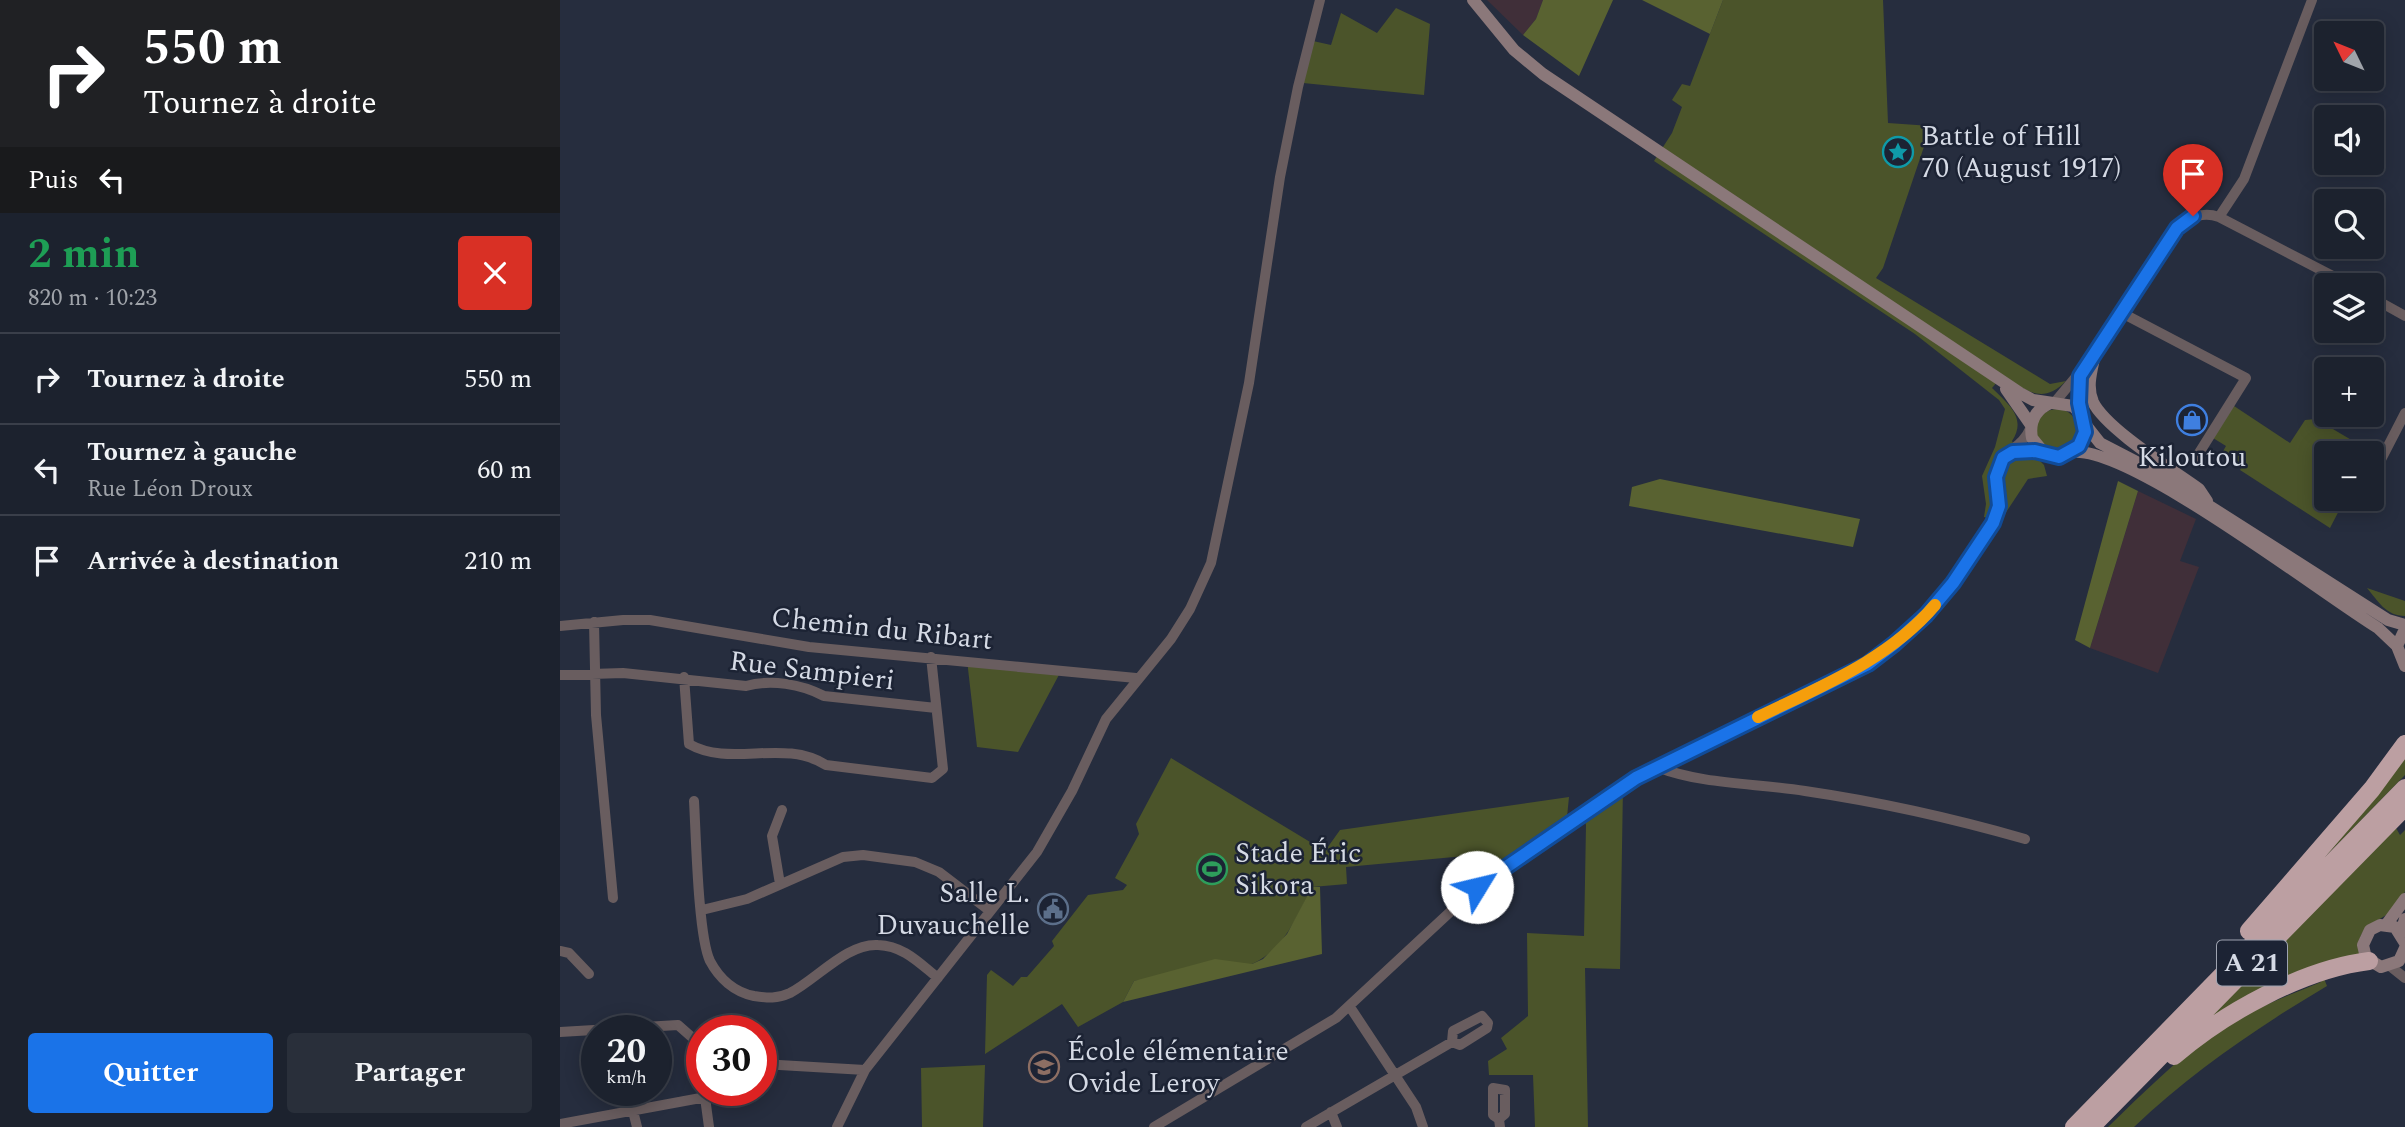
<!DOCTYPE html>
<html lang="fr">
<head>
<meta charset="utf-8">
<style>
  body { margin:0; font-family:Spectral,serif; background:#292f3a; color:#f1f3f6; height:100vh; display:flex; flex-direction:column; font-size:26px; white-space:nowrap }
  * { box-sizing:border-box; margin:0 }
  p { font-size:23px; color:#a0a4aa }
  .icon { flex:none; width:38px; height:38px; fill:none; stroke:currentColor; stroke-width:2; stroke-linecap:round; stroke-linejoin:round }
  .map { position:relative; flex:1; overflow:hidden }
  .drawer { display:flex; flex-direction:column; background:#1c222e; width:560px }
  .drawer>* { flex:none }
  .hud { background:#202124; color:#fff; overflow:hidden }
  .needle { width:46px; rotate:313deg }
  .fabs { position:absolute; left:1754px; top:21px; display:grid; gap:14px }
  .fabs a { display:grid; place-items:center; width:70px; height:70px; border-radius:7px; background:#1c222e; box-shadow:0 4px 18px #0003,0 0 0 2px #3a3f4a; font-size:35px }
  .speed { position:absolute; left:21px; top:1015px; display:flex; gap:14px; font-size:35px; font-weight:700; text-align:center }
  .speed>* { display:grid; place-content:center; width:91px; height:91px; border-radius:50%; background:#1c222e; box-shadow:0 4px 18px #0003,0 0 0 2px #3a3f4a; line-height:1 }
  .speed small { font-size:18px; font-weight:400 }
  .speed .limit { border:10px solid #d22; background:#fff; color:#111 }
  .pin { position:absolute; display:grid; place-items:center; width:60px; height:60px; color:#fff; margin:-72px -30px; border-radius:50% 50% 50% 0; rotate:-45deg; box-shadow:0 0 7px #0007 }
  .pin .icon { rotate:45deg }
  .me { position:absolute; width:77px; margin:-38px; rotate:54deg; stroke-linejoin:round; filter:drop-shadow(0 0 5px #0008) }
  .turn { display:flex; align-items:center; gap:24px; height:147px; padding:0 28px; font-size:32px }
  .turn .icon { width:91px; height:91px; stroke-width:2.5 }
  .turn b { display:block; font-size:49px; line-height:60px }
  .then { display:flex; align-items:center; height:66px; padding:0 28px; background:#0003; gap:14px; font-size:26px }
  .round { display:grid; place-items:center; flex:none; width:74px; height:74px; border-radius:7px; background:#292f3a }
  .overview { display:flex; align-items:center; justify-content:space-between; height:119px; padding:0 28px }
  h1 { font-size:42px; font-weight:700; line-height:52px; color:#1e9e55 }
  .cta { display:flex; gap:14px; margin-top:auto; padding:14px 28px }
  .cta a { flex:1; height:80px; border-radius:7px; background:#1a73e8; color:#fff; font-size:28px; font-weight:700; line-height:80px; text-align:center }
  .cta a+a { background:#292f3a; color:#f1f3f6 }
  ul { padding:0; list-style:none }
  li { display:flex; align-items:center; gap:21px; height:91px; padding:0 28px; border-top:2px solid #3a3f4a }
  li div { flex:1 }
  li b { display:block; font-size:26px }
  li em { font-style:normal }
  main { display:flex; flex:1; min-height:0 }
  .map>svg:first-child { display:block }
  .commercial { fill:#402f39 }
  .green { fill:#4b542a }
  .forest { fill:#596231 }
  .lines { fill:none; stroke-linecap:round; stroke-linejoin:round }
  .street { stroke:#695d5f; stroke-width:10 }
  .secondary { stroke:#8b787a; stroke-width:12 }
  .highway { stroke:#bc9fa2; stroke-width:18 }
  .route-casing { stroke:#114b97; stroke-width:18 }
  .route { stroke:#1a73e8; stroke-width:12 }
  .slow { stroke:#f59e0b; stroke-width:12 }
  .labels { text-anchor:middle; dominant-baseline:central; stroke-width:5; stroke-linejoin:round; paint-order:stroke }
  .shield { fill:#1c2334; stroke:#9ea3b0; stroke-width:2 }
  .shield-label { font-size:26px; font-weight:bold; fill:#d5dae5 }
  .poi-label { font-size:28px; fill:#d5dae5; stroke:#1c2334; text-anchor:start }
  .street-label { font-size:28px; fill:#d5dae5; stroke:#1c2334 }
</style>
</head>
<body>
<main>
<section class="drawer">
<div class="hud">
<div class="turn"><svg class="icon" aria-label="right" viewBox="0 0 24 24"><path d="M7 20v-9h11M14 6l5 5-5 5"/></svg><div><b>550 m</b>Tournez à droite</div></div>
<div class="then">Puis<svg class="icon" aria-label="left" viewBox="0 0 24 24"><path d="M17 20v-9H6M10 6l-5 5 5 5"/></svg></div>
</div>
<div class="overview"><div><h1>2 min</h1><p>820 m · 10:23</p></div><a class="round" style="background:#d93025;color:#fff"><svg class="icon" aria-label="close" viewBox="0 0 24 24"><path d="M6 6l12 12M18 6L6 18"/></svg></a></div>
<ul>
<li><svg class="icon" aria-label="right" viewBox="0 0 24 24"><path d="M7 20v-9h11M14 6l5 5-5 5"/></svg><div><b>Tournez à droite</b></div><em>550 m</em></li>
<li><svg class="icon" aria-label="left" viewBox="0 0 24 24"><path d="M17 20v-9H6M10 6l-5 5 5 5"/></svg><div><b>Tournez à gauche</b><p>Rue Léon Droux</p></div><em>60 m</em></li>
<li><svg class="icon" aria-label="arrive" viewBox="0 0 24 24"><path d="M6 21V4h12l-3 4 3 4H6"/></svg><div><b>Arrivée à destination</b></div><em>210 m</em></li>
</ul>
<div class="cta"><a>Quitter</a><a>Partager</a></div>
</section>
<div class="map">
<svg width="1845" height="1127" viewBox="0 0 1845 1127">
  <rect width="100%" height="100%" fill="#262d3e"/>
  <!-- commercial -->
  <path class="commercial" d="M927 0H983L976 19 963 35Z
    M1578 491 1636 519 1620 561 1639 567 1598 673 1530 648Z"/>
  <!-- green -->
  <path class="green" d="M1163 0H1323L1328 123 1371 126 1323 268 1316 278 1490 384 1506 381C1482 405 1467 391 1443 375L1432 388C1449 405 1467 418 1452 441L1460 458 1476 457 1484 465 1487 476 1468 479 1441 520 1424 517 1426 504 1422 476 1435 447 1445 409 1439 400 1355 334 1094 161 1112 133 1122 107 1112 100 1122 84 1130 86Z
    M836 8 870 24 864 95 743 83 753 41 771 45 781 13 817 33Z
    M1674 406 1730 443 1745 420 1756 419 1810 451 1809 453H1766V499H1785L1770 528 1680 470 1682 466 1662 453 1666 446 1653 438Z
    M1476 430a21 21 0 1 1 42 0a21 21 0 1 1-42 0Z
    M1807 588 1845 601V616C1826 616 1818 601 1807 588Z
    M407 660 501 671 458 752 417 747Z
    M1845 757V775L1737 886Z
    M611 758 765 851 780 830 1009 797 1007 817 944 861 905 856 786 867 787 884 752 887C737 916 724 950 692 964L574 981 563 1002 518 1027 502 1004 425 1054 427 975 431 970 453 986 461 977H467L494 946 492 941 528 895 563 890 567 885 555 878 579 834 576 824Z
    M1063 787 1060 969 1025 968 1028 1127H975L973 1075H929L928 1061 947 1049 941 1038 968 1016 967 933 1024 936 1026 825 1023 813Z
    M1836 828 1840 835 1845 830C1845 849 1845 873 1845 891 1838 926 1789 914 1801 958L1643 1024Z
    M1763 976 1767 986C1698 1027 1633 1071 1574 1127H1548C1582 1094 1615 1061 1654 1033 1686 1011 1725 997 1761 982Z
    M425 1065 423 1127H362L361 1068Z"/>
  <!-- forest -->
  <path class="forest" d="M983 0H1053L1019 76 963 35 976 19Z
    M1082 0H1163L1150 34Z
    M1100 479 1300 519 1293 547 1069 506 1072 487Z
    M1558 481 1578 491 1530 648 1515 640Z
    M752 887H760L762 954 563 1002 574 981 655 959 692 964 703 959 727 934Z"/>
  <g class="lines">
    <!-- street -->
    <path class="street" d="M1659 217 1790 285
      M1811 297 1845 316
      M1562 313 1686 378 1634 461
      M1520 376V414
      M1495 402 1535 354 1617 228C1631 218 1641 211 1659 217L1684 179 1752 0
      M1453 452 1485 454
      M1811 479 1845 413
      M34 622 36 715 53 898
      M0 626 63 620H90L249 647 576 678
      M0 675 63 673 186 686C211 679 241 684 264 696L376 708
      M124 677 129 744C171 768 223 738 266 765L372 778 383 769 371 657
      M1097 767C1144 785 1196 783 1245 791 1320 802 1392 818 1465 839
      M134 801C136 834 138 936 150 961 159 978 174 992 194 996 208 998 217 999 230 993 257 979 287 943 318 945 344 946 359 963 378 978
      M220 884 212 836 222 810
      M142 910 187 899 283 857 303 855 355 862 379 872 430 911
      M0 951 9 953 29 974
      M1830 966 1845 978
      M790 1007 856 1107 863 1127
      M0 1032 118 1025 135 1040 132 1063
      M132 1063 142 1086
      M201 1064 305 1070
      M144 1090 149 1127
      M73 1111 77 1127
      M771 1112 777 1127
      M939 1119 933 1115V1088L945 1090V1114L939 1119 940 1127
      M0 1124 146 1097
      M277 1127 305 1070 477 852 512 791 546 719 611 639 630 609 651 563 689 383 720 177 738 87 760 0
      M594 1127 776 1018 917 887 1052 794 1114 758 1308 664C1353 631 1386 594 1416 547 1424 536 1434 524 1438 511 1443 495 1431 479 1439 464 1446 450 1463 446 1470 429
      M746 1127 892 1042 900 1045 927 1028 928 1023 922 1016 893 1031 892 1042"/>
    <!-- secondary -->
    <path class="secondary" d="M913 0 954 50 983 74 1460 393 1473 400 1513 406C1537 429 1518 465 1485 454L1472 438C1469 422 1475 410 1490 403
      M1535 354C1532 370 1526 386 1533 402 1546 429 1613 470 1639 489L1647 501
      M1446 389 1471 425
      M1525 424 1540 443 1596 472 1828 620 1845 625
      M1513 452C1572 447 1758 591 1818 628L1837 646
      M1845 629 1837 646 1845 666
      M1826 925 1845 899
      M1841 933 1845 919
      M1845 943 1835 927 1820 925 1810 930 1803 945 1806 958 1821 967 1839 961 1845 948"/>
    <!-- highway -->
    <path class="highway" d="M1689 931 1812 789 1845 744
      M1614 1056C1664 1013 1743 969 1809 961
      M1514 1127 1845 788
      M1531 1127 1845 807"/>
  </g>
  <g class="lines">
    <!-- route casing -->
    <g class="route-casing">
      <path id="route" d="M917 887 1076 778 1308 664 1334 644 1366 615 1393 583 1433 523 1439 506 1436 477 1443 458 1453 452 1475 451 1499 457 1519 446 1525 432 1519 403 1520 376 1617 228 1633 216"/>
    </g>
    <!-- route -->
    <use href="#route" class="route"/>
    <!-- slow -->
    <path class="slow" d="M1198 717C1262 686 1328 660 1375 605"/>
  </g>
  <!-- icons -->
  <defs>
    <g id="sight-ring" transform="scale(1.575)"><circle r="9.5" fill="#1c2334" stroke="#0f9aa8" stroke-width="1.5"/><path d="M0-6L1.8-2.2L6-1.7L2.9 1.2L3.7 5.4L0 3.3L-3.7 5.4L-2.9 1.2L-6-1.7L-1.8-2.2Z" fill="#0f9aa8"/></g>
    <g id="shop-ring" transform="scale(1.575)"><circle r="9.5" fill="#1c2334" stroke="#3f7fe0" stroke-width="1.5"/><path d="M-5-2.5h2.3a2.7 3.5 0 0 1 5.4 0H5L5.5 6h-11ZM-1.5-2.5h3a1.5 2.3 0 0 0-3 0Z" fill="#3f7fe0"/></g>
    <g id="stadium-ring" transform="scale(1.575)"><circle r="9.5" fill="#1c2334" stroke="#2e9e5b" stroke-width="1.5"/><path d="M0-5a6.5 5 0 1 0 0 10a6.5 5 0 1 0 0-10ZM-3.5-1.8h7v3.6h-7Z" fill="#2e9e5b"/></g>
    <g id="civic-ring" transform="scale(1.575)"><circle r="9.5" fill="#1c2334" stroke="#5c6f8a" stroke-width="1.5"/><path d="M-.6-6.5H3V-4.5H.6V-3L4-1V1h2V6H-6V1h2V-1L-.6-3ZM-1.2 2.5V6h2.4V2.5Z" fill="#5c6f8a"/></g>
    <g id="school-ring" transform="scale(1.575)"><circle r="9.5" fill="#1c2334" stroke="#8d6e63" stroke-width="1.5"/><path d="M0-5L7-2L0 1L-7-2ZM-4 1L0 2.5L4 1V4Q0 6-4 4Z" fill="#8d6e63"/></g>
  </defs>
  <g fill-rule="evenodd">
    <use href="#sight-ring" x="1338" y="152"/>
    <use href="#shop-ring" x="1632" y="420"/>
    <use href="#stadium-ring" x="652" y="869"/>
    <use href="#civic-ring" x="493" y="909"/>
    <use href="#school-ring" x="484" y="1067"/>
  </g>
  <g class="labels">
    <!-- shield labels -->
    <rect class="shield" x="1657" y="940.5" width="70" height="45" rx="5"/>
    <g class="shield-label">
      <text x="1692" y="963">A 21</text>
    </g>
    <!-- poi labels -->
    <g class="poi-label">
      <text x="1361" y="136">Battle of Hill<tspan x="1361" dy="32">70 (August 1917)</tspan></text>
      <text x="1632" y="457" text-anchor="middle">Kiloutou</text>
      <text x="675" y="853">Stade Éric<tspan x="675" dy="32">Sikora</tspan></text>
      <text x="470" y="893" text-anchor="end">Salle L.<tspan x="470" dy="32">Duvauchelle</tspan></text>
      <text x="507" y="1051">École élémentaire<tspan x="507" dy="32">Ovide Leroy</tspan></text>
    </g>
    <!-- street labels -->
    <g class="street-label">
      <text transform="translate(322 629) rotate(6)">Chemin du Ribart</text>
      <text transform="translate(252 671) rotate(7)">Rue Sampieri</text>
    </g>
  </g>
</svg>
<div class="fabs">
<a><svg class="needle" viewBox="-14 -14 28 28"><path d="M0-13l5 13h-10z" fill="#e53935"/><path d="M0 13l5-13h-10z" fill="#a0a4aa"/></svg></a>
<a><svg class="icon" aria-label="sound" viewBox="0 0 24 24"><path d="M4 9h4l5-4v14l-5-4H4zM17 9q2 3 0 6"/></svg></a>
<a><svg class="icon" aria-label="search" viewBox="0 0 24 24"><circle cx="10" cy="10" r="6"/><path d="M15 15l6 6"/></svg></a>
<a><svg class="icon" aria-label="layers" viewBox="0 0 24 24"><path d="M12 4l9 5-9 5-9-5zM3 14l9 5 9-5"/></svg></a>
<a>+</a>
<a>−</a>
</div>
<div class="speed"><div>20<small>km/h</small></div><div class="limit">30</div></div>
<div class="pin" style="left:1633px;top:216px;background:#d93025"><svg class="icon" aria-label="arrive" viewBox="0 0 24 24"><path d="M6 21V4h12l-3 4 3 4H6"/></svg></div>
<svg class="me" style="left:917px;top:887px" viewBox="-20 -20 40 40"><circle r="19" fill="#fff"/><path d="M0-13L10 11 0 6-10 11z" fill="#1a73e8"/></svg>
</div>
</main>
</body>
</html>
